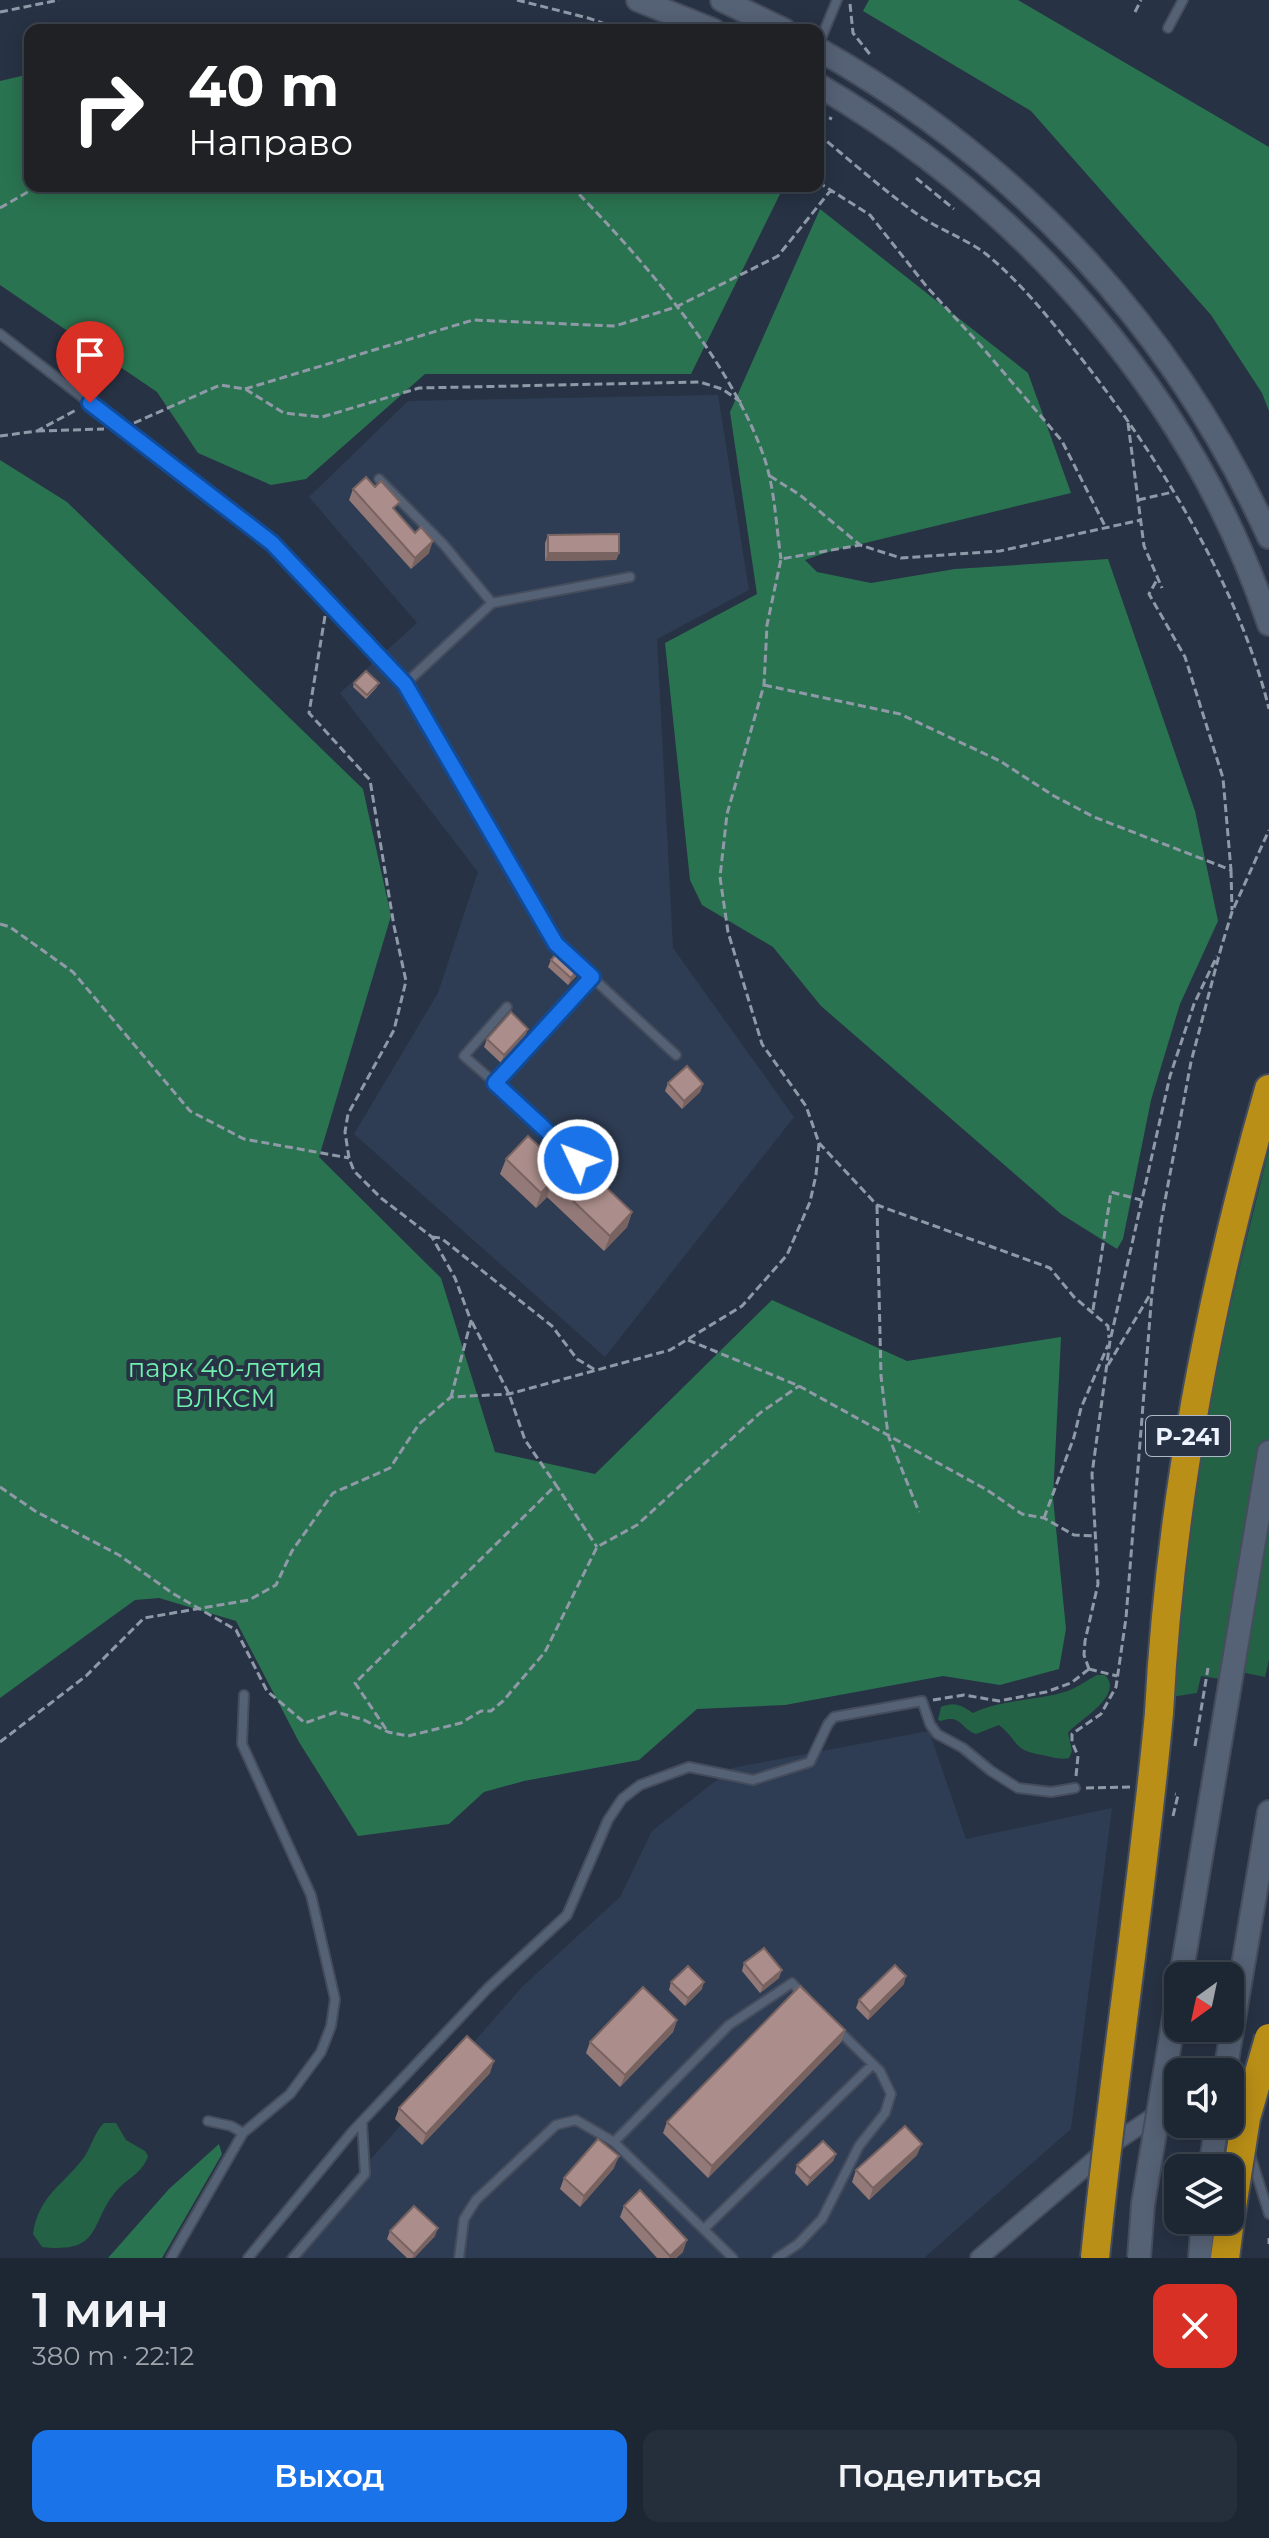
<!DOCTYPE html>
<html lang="ru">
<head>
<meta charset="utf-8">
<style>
  body { margin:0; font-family:Montserrat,sans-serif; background:#252e3b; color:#f1f3f6; height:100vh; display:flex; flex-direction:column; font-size:30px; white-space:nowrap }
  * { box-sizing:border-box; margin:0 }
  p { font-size:26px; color:#a0a5ac }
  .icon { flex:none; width:44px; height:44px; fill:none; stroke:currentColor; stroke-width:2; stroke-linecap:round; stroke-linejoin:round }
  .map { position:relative; height:2258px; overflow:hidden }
  .details { display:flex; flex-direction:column; background:#1d2633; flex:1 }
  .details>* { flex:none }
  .guide { position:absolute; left:24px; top:24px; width:800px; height:168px; border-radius:16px; box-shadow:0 4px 20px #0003,0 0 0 2px #3b434e; background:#202124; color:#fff; overflow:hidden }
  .needle { width:52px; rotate:213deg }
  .buttons { position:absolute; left:1164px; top:1962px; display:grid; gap:16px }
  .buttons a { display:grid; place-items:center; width:80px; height:80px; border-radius:16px; background:#1d2633; box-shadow:0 4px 20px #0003,0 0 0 2px #3b434e; font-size:40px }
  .pin { position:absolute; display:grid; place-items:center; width:68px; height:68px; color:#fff; margin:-82px -34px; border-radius:50% 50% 50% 0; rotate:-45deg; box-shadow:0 0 8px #0007 }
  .pin .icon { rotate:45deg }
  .me { position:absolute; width:88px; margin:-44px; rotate:313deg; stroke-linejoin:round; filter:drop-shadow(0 0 6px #0008) }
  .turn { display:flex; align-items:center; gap:28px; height:168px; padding:0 32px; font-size:36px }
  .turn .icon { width:104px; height:104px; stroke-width:2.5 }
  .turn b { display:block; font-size:56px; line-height:68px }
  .round { display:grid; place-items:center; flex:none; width:84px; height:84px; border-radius:16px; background:#252e3b }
  .summary { display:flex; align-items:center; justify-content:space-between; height:136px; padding:0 32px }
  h1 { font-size:48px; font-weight:600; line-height:60px }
  .button { display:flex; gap:16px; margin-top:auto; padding:16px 32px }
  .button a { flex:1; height:92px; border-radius:16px; background:#1a73e8; color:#fff; font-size:32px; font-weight:600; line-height:92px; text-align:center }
  .button a+a { background:#252e3b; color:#f1f3f6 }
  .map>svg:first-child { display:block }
  .built { fill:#2f3d54 }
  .green { fill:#236244 }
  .forest { fill:#2a7350 }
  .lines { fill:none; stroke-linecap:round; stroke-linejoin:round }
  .lane-casing { stroke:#454d5d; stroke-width:12 }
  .street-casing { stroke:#454d5d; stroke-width:20 }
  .secondary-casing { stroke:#454d5d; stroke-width:26 }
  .highway-casing { stroke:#454d5d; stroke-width:32 }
  .path { stroke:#9099a8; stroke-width:3; stroke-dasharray:8 4; stroke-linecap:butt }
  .lane { stroke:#556175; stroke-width:8 }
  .street { stroke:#556175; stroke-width:16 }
  .secondary { stroke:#556175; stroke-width:22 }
  .highway { stroke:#ba8f17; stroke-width:28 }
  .secondary-bridge-casing { stroke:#454d5d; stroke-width:26; stroke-linecap:butt }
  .highway-bridge-casing { stroke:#454d5d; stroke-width:32; stroke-linecap:butt }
  .secondary-bridge { stroke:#556175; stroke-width:22 }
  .highway-bridge { stroke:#ba8f17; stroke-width:28 }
  .wall { fill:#937a78 }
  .shaded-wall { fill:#786361 }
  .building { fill:#ab8e8b; stroke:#786361; stroke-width:2 }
  .route-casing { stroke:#114b97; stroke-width:20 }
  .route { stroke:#1a73e8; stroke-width:14 }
  .labels { text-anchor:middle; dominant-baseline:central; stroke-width:8; stroke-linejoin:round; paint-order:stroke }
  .shield { fill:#273244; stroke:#b1b9c7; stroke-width:2 }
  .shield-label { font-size:24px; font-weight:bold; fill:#ecf3ff }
  .park-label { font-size:26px; fill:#70efaf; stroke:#273244 }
</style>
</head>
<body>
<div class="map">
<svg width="1269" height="2258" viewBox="0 0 1269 2258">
  <rect width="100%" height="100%" fill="#273244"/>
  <!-- built -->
  <path class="built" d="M718 395 749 590 657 639 673 948 794 1117 605 1357 354 1134 438 993 478 872 340 693 417 623 309 497 408 401Z
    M929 1731 966 1839 1112 1808 1071 2129 924 2258H284L523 1986 620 1897 652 1831 732 1768Z"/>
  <!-- green -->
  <path class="green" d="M1269 1149V1660L1265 1677 1241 1672 1239 1682 1201 1676 1197 1693 1171 1697C1182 1596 1194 1494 1212 1394 1227 1312 1249 1231 1269 1149Z
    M1097 1675H1105C1125 1696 1078 1720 1068 1733L1072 1751 1069 1758C1059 1760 1053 1757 1042 1755 1012 1750 1020 1742 999 1725L976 1734C959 1728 962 1714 941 1721L938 1720 941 1707C955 1701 962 1706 973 1713 1002 1699 1037 1701 1068 1691 1078 1687 1087 1680 1097 1675Z
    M104 2123H116L126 2140 145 2151 148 2156C143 2172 130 2177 119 2188 88 2221 105 2254 42 2247L33 2234C39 2194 64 2185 85 2156 92 2145 94 2133 104 2123Z"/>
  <!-- forest -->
  <path class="forest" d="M869 0H1018L1269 147V411L1262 393 1211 315 1031 111 863 11Z
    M30 74V186H784L691 374H425L306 479 271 485 198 453 157 392 0 285V81Z
    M820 209 1028 373 1071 493 828 552 805 560 817 572 871 583 955 569 1108 559 1195 811 1218 921 1180 1004 1151 1100 1123 1239 1117 1249 1061 1214 821 1006 773 947 702 905 690 880 665 643 757 594 730 412Z
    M0 460 67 502 363 789 391 916 319 1157 441 1278 495 1452 595 1474 772 1300 907 1361 1061 1337 1053 1498 1066 1629 1059 1669 1000 1685 943 1676 785 1705 697 1709 639 1760 524 1781 484 1792 449 1824 358 1836 299 1742 236 1621 159 1598 135 1600 0 1698Z
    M219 2144 222 2154 162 2258H108L169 2189Z"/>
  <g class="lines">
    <!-- lane casing -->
    <g class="lane-casing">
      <path id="lane" d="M1168 28 1183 0
        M818 46 837 0
        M0 334 272 543 405 684 556 944 676 1055
        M379 479 444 545 492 603
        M405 684 492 603 630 577
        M495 1083 464 1056 507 1007
        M578 1160 495 1083 592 977
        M208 2121 231 2126 243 2133
        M1249 2151 1269 2214
        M705 2228 873 2064
        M171 2258 243 2133 290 2094 321 2052 331 2026 335 1999 311 1895 242 1744 244 1695
        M248 2258 352 2132 488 1988 567 1915 608 1820 622 1799 640 1785 689 1767 753 1780 810 1762 828 1724 834 1717 922 1701 930 1724 937 1734 963 1748 991 1771 1018 1788 1051 1792 1075 1788
        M293 2258 365 2174 362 2122
        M459 2258 464 2219 476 2200 556 2125 576 2120 614 2142
        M733 2258 614 2142 729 2025 792 1983 804 1996
        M777 2258 798 2244 822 2219 859 2146 885 2113 891 2094 880 2071 836 2028"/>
    </g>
    <!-- street casing -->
    <g class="street-casing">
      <path id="street" d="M1230 2081 1241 2079 1264 2080
        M979 2258 1114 2143 1178 2100"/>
    </g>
    <!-- secondary casing -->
    <g class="secondary-casing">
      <path id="secondary" d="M638 0 713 30
        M722 0 784 30
        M818 49C1019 162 1173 327 1269 537
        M818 85C1025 206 1192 395 1269 624
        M1181 1976 1269 1452
        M1225 2072 1269 1812
        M1210 2168 1217 2124
        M1200 2258 1203 2220"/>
    </g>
    <!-- highway casing -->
    <g class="highway-casing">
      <path id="highway" d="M1159 1713C1170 1499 1210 1294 1269 1089
        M1225 2258 1230 2220"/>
    </g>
    <!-- path -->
    <path class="path" d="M517 0 588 18 623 30
      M850 4 853 33 872 57
      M0 12 59 0
      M1135 12 1141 0
      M818 113 832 119
      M818 134C851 161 883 190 917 214 939 230 965 238 986 254 1017 279 1044 312 1069 343 1151 444 1238 582 1269 709
      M916 178 954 209
      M818 182 870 215 927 287 982 347 1062 441 1106 528
      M571 186C643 259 730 360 764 457 775 489 776 526 781 559
      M0 208 38 186
      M245 389 473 320 615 326 676 307 778 256 831 190
      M134 423 220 385 245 389 284 413 322 417 419 388 700 382 722 389 741 402
      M1128 423 1144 546 1162 588
      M37 431 104 429
      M0 436 37 431 76 410
      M770 476 800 495 860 545 901 558 1000 551 1141 520
      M1138 500 1173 492
      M325 616 309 713 370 780 394 926 406 981 394 1030 348 1114 345 1132 349 1158 354 1171 381 1198 432 1237 455 1278 471 1321 451 1397
      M764 685 900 714 1000 761 1054 796 1094 817 1231 870 1223 778 1185 657 1149 594 1158 578
      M1231 870 1232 910
      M0 924 10 927 73 972 190 1111 244 1139 349 1158
      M819 1143 877 1205 1050 1268 1074 1297 1108 1326 1109 1338
      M877 1206 881 1376 888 1435 919 1512
      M432 1237 441 1238 552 1326 577 1359 597 1371
      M1093 1310 1111 1192 1141 1200
      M472 1322 509 1394 525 1440 556 1485
      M688 1340 799 1386 987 1490 1022 1514 1044 1518 1074 1535 1095 1536
      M1108 1365 1151 1293
      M0 1487 35 1511 119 1555 172 1593 236 1630 267 1691 305 1723 336 1712 364 1720 388 1732 408 1736 461 1723 481 1711H491L503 1701 545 1652 597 1547 637 1525 760 1413 799 1386
      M1044 1518 1074 1437 1081 1408 1108 1345
      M1089 1669 1084 1655 1085 1641 1098 1584 1092 1474 1110 1341 1170 1076 1194 1004 1217 956
      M1089 1669 1117 1676
      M933 1700 964 1695 999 1701 1046 1692 1071 1683 1089 1669
      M386 1729 355 1683 556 1485 597 1547
      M0 1742 86 1676 144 1618 249 1600 276 1585 292 1551 333 1493 390 1468 419 1424 451 1397 509 1394 670 1350 742 1306 787 1255 810 1202 816 1175 819 1143 806 1106 762 1044 728 932 720 877 727 814 764 685 767 625 781 559 860 545
      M1195 1746 1208 1668
      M1076 1776 1078 1756 1072 1742V1734L1101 1714 1116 1687 1126 1618 1152 1292 1161 1222 1191 1062 1221 948 1232 912 1269 830
      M1086 1788 1131 1787
      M1173 1816 1178 1795 1175 1794
      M1269 2238V2244"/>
    <!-- lane -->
    <use href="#lane" class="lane"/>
    <!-- street -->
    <use href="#street" class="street"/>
    <!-- secondary -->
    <use href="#secondary" class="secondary"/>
    <!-- highway -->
    <use href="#highway" class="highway"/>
    <!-- secondary-bridge casing -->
    <g class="secondary-bridge-casing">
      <path id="secondary-bridge" d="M1139 2258 1143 2204 1178 1994"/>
    </g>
    <!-- highway-bridge casing -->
    <g class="highway-bridge-casing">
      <path id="highway-bridge" d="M1230 2220 1246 2118 1269 2038
        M1095 2258C1113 2076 1142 1895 1159 1713"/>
    </g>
    <!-- secondary-bridge -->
    <use href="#secondary-bridge" class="secondary-bridge"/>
    <!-- highway-bridge -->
    <use href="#highway-bridge" class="highway-bridge"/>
  </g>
  <!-- wall -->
  <path class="wall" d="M353 489 396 512 429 553 411 569 349 500Z
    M548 535 619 553 616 560 545 561V543Z
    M354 683 377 687 366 699 353 687Z
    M551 960 581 966 578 974 568 985 548 967Z
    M528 1029 525 1036 501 1063 484 1047 487 1039Z
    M668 1083 703 1084 700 1092 682 1109 665 1091Z
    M552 1158 632 1212 627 1227 604 1251 547 1197 536 1208 500 1174 506 1159Z
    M744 1963 779 1978 760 1993 742 1971Z
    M671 1982 702 1989 685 2006 669 1990Z
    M904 1984 868 2020 856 2008 859 2000Z
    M677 2020 673 2032 620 2087 586 2053 590 2042Z
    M845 2030 841 2042 708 2178 663 2133 667 2122Z
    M490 2073 422 2145 395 2119 399 2108Z
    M836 2154 833 2161 807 2186 795 2173 797 2165Z
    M917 2155 869 2200 852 2182 856 2170Z
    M614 2168 580 2207 560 2189 564 2178Z
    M624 2206 683 2252 676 2258H657L620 2217Z
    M390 2231 435 2236 414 2258H407L387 2239Z"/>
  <!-- shaded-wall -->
  <path class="shaded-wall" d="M433 541 429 553 411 569 415 558Z
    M548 553H619L616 560 545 561Z
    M581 966 578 974 568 985 571 978Z
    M528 1029 525 1036 501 1063 504 1055Z
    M703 1084 700 1092 682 1109 684 1101Z
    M552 1181 547 1197 536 1208 541 1193Z
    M632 1212 627 1227 604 1251 610 1236Z
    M782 1970 779 1978 760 1993 763 1986Z
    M906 1976 904 1984 868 2020 870 2012Z
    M704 1982 702 1989 685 2006 688 1998Z
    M677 2020 673 2032 620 2087 625 2075Z
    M845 2030 841 2042 708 2178 712 2166Z
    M494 2061 490 2073 422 2145 426 2134Z
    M922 2144 917 2155 869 2200 873 2188Z
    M836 2154 833 2161 807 2186 810 2178Z
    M619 2156 614 2168 580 2207 584 2196Z
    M438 2228 435 2236 414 2258H412L414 2254Z
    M687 2240 683 2252 676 2258H669L670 2256Z"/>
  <!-- building -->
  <path class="building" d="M366 477 375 487 381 481 400 502 393 508 415 533 421 527 433 541 415 558 353 489Z
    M619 534V553H548V535Z
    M366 671 379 683 367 695 354 683Z
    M561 948 581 966 571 978 551 960Z
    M511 1012 528 1029 504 1055 487 1039Z
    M687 1066 703 1084 684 1101 668 1083Z
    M528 1136 552 1158 563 1146 632 1212 610 1236 552 1181 541 1193 506 1159Z
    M764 1948 782 1970 763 1986 744 1963Z
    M895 1965 906 1976 870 2012 859 2000Z
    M688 1966 704 1982 688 1998 671 1982Z
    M800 1986 845 2030 712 2166 667 2122Z
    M643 1987 677 2020 625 2075 590 2042Z
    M467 2036 494 2061 426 2134 399 2108Z
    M905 2126 922 2144 873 2188 856 2170Z
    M598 2139 619 2156 584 2196 564 2178Z
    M823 2141 836 2154 810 2178 797 2165Z
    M640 2190 687 2240 670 2256 624 2206Z
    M414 2206 438 2228 414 2254 390 2231Z"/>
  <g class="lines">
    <!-- route casing -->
    <g class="route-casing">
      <path id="route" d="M90 403 272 543 405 684 556 944 592 977 495 1083 578 1160"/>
    </g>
    <!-- route -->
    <use href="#route" class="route"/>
  </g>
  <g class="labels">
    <!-- shield labels -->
    <rect class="shield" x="1146" y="1416" width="84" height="40" rx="6"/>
    <g class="shield-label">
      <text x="1188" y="1436">Р-241</text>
    </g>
    <!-- park labels -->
    <g class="park-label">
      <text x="225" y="1368">парк 40-летия<tspan x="225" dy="30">ВЛКСМ</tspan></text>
    </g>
  </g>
</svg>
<div class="buttons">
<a><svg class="needle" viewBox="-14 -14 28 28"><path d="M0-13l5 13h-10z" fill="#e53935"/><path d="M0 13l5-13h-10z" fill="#a0a5ac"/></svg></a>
<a><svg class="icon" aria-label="sound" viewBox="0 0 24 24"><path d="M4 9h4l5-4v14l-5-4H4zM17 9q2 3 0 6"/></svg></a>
<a><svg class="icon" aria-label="layers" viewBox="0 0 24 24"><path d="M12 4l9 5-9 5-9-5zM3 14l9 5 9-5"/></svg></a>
</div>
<div class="pin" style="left:90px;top:403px;background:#d93025"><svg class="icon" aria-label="arrive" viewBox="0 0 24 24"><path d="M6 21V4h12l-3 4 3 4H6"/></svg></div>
<svg class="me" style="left:578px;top:1160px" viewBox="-20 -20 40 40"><circle r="17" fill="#1a73e8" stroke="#fff" stroke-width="3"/><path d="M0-11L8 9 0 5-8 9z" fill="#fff"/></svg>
<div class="guide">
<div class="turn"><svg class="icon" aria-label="right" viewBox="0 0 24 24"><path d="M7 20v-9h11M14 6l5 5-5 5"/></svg><div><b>40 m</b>Направо</div></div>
</div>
</div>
<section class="details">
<div class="summary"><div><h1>1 мин</h1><p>380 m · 22:12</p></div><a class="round" style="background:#d93025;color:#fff"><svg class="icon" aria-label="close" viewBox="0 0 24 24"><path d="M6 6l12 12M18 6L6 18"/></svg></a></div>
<div class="button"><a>Выход</a><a>Поделиться</a></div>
</section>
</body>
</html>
